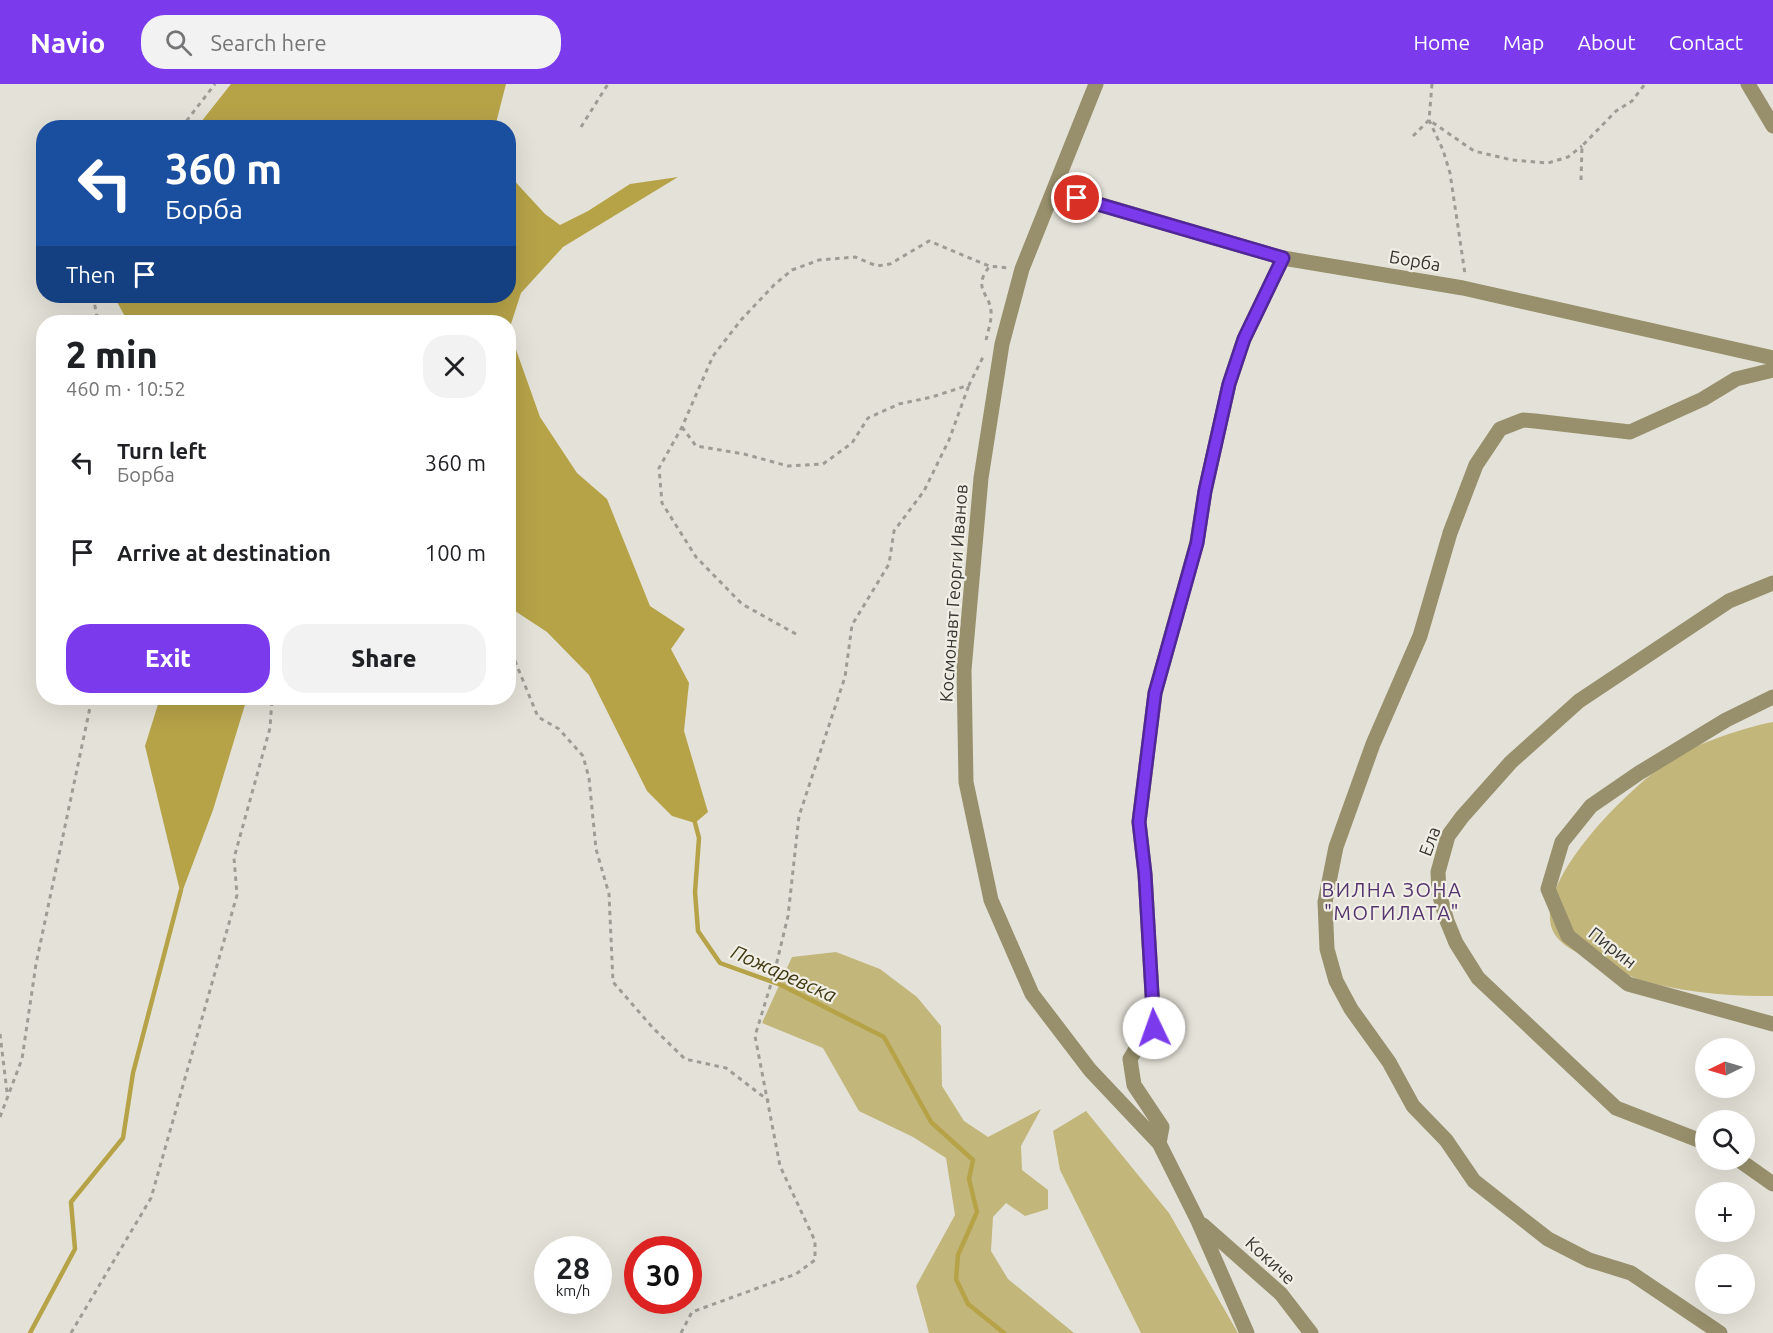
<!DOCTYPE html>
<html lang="en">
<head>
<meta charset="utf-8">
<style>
  body { margin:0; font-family:Ubuntu,sans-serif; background:#f2f2f2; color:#202124; height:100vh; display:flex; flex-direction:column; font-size:22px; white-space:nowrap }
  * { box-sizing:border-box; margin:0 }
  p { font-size:20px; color:#757577 }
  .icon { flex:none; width:33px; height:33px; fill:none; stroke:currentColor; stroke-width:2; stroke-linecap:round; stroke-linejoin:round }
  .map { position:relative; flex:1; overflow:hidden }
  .side { position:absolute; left:36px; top:231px; width:480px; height:390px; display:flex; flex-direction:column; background:#fff; border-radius:24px; box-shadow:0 6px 24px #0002 }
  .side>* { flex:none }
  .banner { position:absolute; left:36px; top:36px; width:480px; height:183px; border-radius:24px; box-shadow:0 6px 24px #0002; background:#1a4fa0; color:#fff; overflow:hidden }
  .needle { width:39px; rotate:265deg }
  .buttons { position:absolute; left:1695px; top:954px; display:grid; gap:12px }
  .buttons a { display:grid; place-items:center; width:60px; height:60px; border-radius:50%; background:#fff; box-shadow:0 6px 24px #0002; font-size:30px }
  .speed { position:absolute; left:534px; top:1152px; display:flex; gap:12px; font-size:30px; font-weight:700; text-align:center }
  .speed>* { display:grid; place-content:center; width:78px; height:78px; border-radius:50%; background:#fff; box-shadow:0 6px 24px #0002; line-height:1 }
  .speed small { font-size:15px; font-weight:400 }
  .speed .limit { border:9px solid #d22; background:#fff; color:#111 }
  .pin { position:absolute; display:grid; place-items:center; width:51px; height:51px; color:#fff; margin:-26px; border:3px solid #fff; border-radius:50%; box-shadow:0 2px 6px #0007 }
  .me { position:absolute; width:66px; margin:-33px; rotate:357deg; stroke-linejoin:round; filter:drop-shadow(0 0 4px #0008) }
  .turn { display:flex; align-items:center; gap:21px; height:126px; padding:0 30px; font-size:27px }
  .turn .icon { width:78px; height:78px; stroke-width:2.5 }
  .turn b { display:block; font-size:42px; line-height:51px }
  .then { display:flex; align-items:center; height:57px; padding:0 30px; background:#0003; gap:12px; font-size:22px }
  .round { display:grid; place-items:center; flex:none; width:63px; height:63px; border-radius:24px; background:#f2f2f2 }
  .headline { display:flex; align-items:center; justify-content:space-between; height:102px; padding:0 30px }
  h1 { font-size:36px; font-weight:800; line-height:45px }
  .primary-button { display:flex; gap:12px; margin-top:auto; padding:12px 30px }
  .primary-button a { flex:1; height:69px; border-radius:24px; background:#7c3aed; color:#fff; font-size:24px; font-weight:800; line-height:69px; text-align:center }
  .primary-button a+a { background:#f2f2f2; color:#202124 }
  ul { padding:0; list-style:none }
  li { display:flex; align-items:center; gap:18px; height:90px; padding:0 30px }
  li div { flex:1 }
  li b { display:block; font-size:22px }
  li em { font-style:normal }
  header { display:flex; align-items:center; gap:36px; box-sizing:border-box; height:84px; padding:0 30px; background:#7c3aed; color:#fff }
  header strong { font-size:28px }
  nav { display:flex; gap:33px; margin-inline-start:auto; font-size:21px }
  .search { width:420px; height:54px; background:#f2f2f2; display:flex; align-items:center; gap:15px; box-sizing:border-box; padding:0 21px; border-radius:24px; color:#757577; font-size:22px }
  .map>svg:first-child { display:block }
  .green { fill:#c3b67b }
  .water { fill:#b6a348 }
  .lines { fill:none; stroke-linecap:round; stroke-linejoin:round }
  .stream { stroke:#b6a348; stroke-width:4.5 }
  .path { stroke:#9e9d95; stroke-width:3; stroke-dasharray:4.5 4.5; stroke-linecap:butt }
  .minor { stroke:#98906c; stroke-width:15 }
  .route-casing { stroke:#51269a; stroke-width:15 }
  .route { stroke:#7c3aed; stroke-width:10 }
  .labels { text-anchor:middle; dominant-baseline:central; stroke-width:4.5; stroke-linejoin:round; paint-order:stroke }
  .street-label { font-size:18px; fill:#373632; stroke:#f1efe5 }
  .neighbourhood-label { font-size:20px; letter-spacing:1.5px; fill:#55356f; stroke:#f1efe5 }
  .water-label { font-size:20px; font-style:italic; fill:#403811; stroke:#f1efe5 }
</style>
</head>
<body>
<header>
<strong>Navio</strong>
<div class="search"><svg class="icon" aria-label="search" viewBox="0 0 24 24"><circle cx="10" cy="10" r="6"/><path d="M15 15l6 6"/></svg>Search here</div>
<nav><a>Home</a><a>Map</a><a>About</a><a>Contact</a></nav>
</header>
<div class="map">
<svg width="1773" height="1249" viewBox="0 0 1773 1249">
  <rect width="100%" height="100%" fill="#e4e2d8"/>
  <!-- green -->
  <path class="green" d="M1773 638V912C1729 913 1680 908 1638 895 1624 890 1610 883 1597 877 1581 870 1565 865 1555 851 1524 802 1640 692 1679 671 1702 658 1746 643 1773 638Z
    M836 868 880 885 917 913 941 942 942 1002 964 1037 988 1053 1041 1025 1021 1062 1022 1086 1048 1106V1125L1025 1132 1006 1119 993 1133 991 1167 1008 1195 1074 1249H929L916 1202 955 1131 946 1074 913 1053 859 1027 823 964 762 939 792 873Z
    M1086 1027 1169 1129 1238 1249H1141L1060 1086 1053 1047Z"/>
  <!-- water -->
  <path class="water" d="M231 0H506L495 43H197Z
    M509 91 545 130 560 141 588 127 630 100 678 93 563 163 521 209 509 246 508 238H128L116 216 118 212H508Z
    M509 246 540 333 577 389 607 415 650 522 685 545 671 565 689 599 684 647 708 728 695 739 672 732 647 707 589 591 547 548 509 523Z
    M160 614H247L213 726 181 811 145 662Z"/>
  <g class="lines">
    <!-- stream -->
    <path class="stream" d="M694 735 699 754 695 808 698 847 720 879 781 901 884 953 931 1038 973 1076 969 1095 977 1128 958 1171 956 1195 968 1220 1004 1249
      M30 1249 75 1165 71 1118 123 1054 133 989 181 806"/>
    <!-- path -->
    <path class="path" d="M1432 0 1429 36 1443 66 1450 89 1465 190
      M581 43 608 0
      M181 44 215 0
      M1413 52 1429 36 1474 67 1512 76 1548 79 1568 73 1582 62
      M1581 96 1582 62 1616 27 1632 17 1645 0
      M93 212 98 238
      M986 256C988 247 992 236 991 227 990 210 972 205 989 183
      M682 343 696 362 744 370 788 382 823 380 852 359 868 334 899 320 932 313 969 301 984 271
      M796 550 742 520 696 473 662 419 659 384 682 343 713 272 741 236 774 201 792 186 819 176 855 173 877 182 890 180 929 157 989 182 1008 184
      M508 560 538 633 559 645 583 672 589 694 596 765 609 810 613 898 653 944 685 975 726 984 769 1017
      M0 950 7 1008
      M0 1033 22 975 36 880 92 614
      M71 1249 151 1114 237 811 234 774 270 644 272 614
      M681 1249 692 1228 796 1190 815 1176V1157L780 1082 755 952 774 890 788 832 799 732 845 593 852 541 889 480 894 447 924 407 949 356 969 301"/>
    <!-- minor -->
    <path class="minor" d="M1096 0 1022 185 1002 260 981 394 964 586 966 698 991 816 1032 910 1090 986 1159 1059 1198 1137 1247 1249
      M1748 0 1773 42
      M1054 107 1283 174 1463 204 1773 274
      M1773 613 1726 636 1639 689 1591 722 1562 758 1548 805 1568 852 1628 900 1773 940
      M1159 1059 1162 1043 1134 1001 1130 975 1141 957 1154 944 1145 790 1139 738 1155 609 1197 458 1205 407 1229 300 1244 255 1283 174
      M1706 1059 1616 1024 1478 894 1456 859 1447 837 1439 809 1438 788 1448 752 1462 733 1511 678 1579 617 1729 517 1773 499
      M1739 1076 1773 1100
      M1203 1141 1281 1210 1311 1249
      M1720 1249 1631 1189 1589 1176 1548 1155 1474 1097 1446 1056 1413 1022 1389 978 1351 925 1336 897 1327 865 1325 818 1336 763 1373 660 1420 552 1450 449 1476 381 1500 345 1523 336 1535 337 1630 348 1703 315 1736 295 1773 286"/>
  </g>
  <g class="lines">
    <!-- route casing -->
    <g class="route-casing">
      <path id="route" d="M1077 114 1283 174 1244 255 1229 300 1205 407 1197 459 1155 609 1139 738 1145 790 1154 944"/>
    </g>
    <!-- route -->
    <use href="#route" class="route"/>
  </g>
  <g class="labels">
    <!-- street labels -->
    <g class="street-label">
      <text transform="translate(1415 176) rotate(10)">Борба</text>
      <text transform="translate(953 509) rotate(-86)">Космонавт Георги Иванов</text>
      <text transform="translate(1429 757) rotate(-69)">Ела</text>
      <text transform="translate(1613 863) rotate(38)">Пирин</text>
      <text transform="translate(1271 1176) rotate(43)">Кокиче</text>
    </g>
    <!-- neighbourhood labels -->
    <g class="neighbourhood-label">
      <text x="1392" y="805">ВИЛНА ЗОНА<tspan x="1392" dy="23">"МОГИЛАТА"</tspan></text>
    </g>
    <!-- water labels -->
    <g class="water-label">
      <text transform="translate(784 889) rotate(24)">Пожаревска</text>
    </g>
  </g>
</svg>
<div class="buttons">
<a><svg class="needle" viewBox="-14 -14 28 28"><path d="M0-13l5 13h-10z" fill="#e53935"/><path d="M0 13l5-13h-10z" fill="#757577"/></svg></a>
<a><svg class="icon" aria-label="search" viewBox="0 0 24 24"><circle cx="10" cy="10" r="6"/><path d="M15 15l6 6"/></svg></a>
<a>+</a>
<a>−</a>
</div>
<div class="speed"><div>28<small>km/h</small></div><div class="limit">30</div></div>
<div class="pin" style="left:1077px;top:114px;background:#d93025"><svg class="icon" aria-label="arrive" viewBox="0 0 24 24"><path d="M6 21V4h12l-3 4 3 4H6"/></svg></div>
<svg class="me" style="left:1154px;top:944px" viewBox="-20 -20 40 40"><circle r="19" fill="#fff"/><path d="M0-13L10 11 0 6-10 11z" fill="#7c3aed"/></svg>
<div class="banner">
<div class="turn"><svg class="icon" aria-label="left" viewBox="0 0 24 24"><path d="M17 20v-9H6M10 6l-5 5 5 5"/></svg><div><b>360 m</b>Борба</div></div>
<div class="then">Then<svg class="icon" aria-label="arrive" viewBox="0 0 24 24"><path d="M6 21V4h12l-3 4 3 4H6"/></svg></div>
</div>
<section class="side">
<div class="headline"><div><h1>2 min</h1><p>460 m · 10:52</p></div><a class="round"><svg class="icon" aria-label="close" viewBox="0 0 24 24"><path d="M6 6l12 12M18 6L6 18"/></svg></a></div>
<ul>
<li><svg class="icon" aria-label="left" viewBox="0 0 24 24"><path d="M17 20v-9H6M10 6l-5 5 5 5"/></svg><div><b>Turn left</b><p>Борба</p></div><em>360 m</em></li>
<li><svg class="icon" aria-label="arrive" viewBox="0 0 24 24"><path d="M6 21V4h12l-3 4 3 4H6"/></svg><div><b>Arrive at destination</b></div><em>100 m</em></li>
</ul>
<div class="primary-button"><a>Exit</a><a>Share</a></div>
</section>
</div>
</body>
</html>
